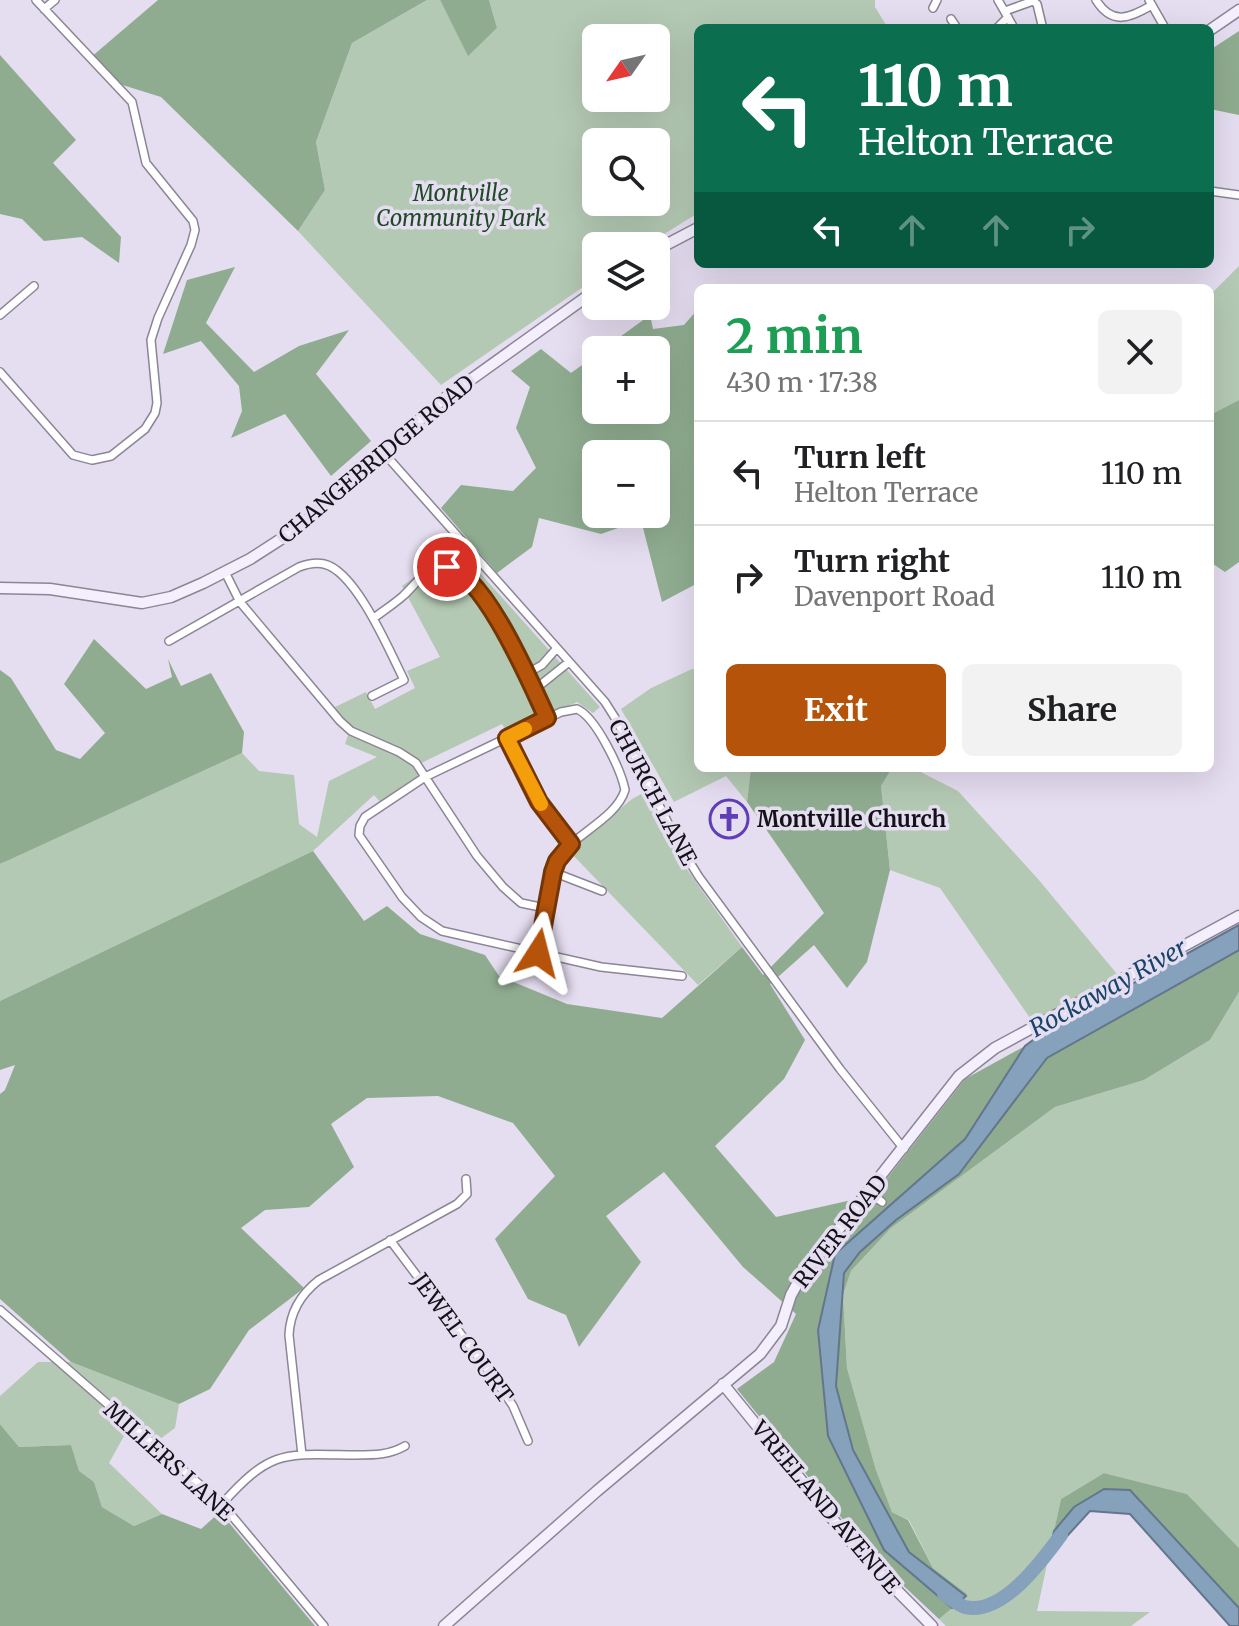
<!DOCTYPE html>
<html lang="en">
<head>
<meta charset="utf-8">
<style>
  body { margin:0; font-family:Merriweather,serif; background:#f2f2f2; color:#202124; height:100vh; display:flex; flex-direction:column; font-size:30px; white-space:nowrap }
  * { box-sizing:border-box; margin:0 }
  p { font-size:26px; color:#757577 }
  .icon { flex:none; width:44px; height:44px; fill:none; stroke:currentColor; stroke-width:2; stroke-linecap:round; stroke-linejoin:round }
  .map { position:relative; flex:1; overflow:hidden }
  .sheet { position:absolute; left:694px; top:284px; width:520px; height:488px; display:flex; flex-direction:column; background:#fff; border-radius:12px; box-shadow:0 8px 32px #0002 }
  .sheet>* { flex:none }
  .banner { position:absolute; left:694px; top:24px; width:520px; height:244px; border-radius:12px; box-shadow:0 8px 32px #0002; background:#0b6e4f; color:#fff; overflow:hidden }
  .needle { width:52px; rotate:236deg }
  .controls { position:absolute; left:582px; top:24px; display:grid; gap:16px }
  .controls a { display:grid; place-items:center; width:88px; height:88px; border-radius:12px; background:#fff; box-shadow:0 8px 32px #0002; font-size:40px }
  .pin { position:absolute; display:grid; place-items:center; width:68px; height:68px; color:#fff; margin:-34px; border:4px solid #fff; border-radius:50%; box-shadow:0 2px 8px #0007 }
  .me { position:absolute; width:88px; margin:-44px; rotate:9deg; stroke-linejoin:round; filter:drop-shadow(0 0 6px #0008) }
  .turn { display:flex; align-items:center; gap:28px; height:168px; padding:0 32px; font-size:36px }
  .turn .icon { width:104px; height:104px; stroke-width:2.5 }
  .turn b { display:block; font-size:56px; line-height:68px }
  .lanes { display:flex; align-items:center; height:76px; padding:0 32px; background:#0003; justify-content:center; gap:40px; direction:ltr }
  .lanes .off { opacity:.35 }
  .round { display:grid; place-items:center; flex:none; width:84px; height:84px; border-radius:12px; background:#f2f2f2 }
  .head { display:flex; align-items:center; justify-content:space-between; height:136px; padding:0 32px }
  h1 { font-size:48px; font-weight:700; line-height:60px; color:#1e9e55 }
  .button { display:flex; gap:16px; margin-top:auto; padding:16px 32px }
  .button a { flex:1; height:92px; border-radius:12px; background:#b45309; color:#fff; font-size:32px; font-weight:700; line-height:92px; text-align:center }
  .button a+a { background:#f2f2f2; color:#202124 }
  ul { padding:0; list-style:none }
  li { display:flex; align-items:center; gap:24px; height:104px; padding:0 32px; border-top:2px solid #e0e0e0 }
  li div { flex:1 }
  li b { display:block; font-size:30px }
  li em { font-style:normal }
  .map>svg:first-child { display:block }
  .green { fill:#b4c9b4; fill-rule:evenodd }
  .forest { fill:#8fac90; fill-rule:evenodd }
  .water { fill:#85a1bc; stroke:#63768b; stroke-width:2 }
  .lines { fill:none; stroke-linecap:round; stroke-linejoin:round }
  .river { stroke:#85a1bc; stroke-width:14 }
  .street-casing { stroke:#8c8595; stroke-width:10 }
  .secondary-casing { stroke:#8c8595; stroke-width:13 }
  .street { stroke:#fff; stroke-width:7 }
  .secondary { stroke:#f4effd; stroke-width:10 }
  .route-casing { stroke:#753606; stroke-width:20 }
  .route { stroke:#b45309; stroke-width:14 }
  .slow { stroke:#f59e0b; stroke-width:14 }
  .labels { text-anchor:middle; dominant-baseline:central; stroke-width:7; stroke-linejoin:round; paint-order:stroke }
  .park-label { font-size:22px; font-style:italic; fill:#1f4a23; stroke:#e5ddf0 }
  .street-label { font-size:22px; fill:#141218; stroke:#e5ddf0 }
  .poi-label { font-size:22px; font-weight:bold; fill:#141218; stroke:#e5ddf0; text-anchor:start }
  .water-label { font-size:24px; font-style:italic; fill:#19446a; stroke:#e5ddf0 }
</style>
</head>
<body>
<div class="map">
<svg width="1239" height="1626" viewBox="0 0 1239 1626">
  <rect width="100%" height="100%" fill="#e5ddf0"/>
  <!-- green -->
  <path class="green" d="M427 0H440L468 55 497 28 489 0H875V7L888 28H698V213L645 246H596V278L441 385 298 231 325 190 316 142 352 43ZM596 38H656V98H596ZM596 142H656V202H596Z
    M1239 266V400L1210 415V295Z
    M456 546 600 707 593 713 577 702 509 735 502 724 415 766 422 779 381 803 374 795 313 851 0 1001V864L12 858 242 753 259 771 294 775 299 824 317 837 329 781 377 757 345 744 350 730 329 710 366 692 375 709 415 688 407 671 440 657 402 586Z
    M692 669H698V768H751L747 802 726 776 674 802 621 709 651 688Z
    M892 768H913L958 791 1038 879 1127 986 1041 1034 940 888 890 870 881 786Z
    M645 792 686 868 742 947 698 985 569 851 632 799Z
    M1239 992V1548L1187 1494 1104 1473 1061 1499 1037 1611 1150 1612 1131 1626H946L939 1619 967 1594 933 1568 909 1520 892 1512 876 1470 847 1368 843 1295 851 1271 891 1228 1055 1107 1144 1080 1210 1040Z
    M38 1362H71L179 1404 175 1428 152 1445 129 1427 109 1463 162 1514 134 1526 102 1507 94 1482 79 1472 71 1445 19 1447 0 1424V1396Z"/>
  <!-- forest -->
  <path class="forest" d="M158 0H427L352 43 316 142 325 190 298 231 161 97 116 83 90 58Z
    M440 0H489L497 28 468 56Z
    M1239 31V115L1210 109V50Z
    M0 55 76 140 53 163 121 237 119 263 82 237 44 241 22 219 0 214Z
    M235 267 206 323 254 372 299 346 349 330 316 374 371 441 331 476 285 414 231 438 242 411 239 386 201 341 163 354 187 280Z
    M698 309V583L662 602 641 520 601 534 539 518 532 547 497 573 441 508 461 485 513 491 536 468 516 428 530 387 511 371 541 349 571 373 596 355V410H656V350H602L650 315 653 329 684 325ZM596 454H656V514H596Z
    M1239 400V562L1225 572 1210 562V415Z
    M94 639 146 689 172 677 168 659 181 686 211 673 244 732 242 753 0 864V670L11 678 56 750 80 759 105 733 64 684Z
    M751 768H892L881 786 890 870 867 962 847 988 814 945 770 984 805 1040 784 1079 715 1146 776 1217 874 1195 965 1079 1025 1046 965 1139 835 1254 818 1330 828 1436 884 1550 952 1608 939 1619 874 1558 737 1389 774 1362 796 1314 743 1267 664 1172 606 1216 641 1262 579 1347 566 1315 528 1299 495 1239 555 1176 513 1123 438 1096 367 1098 331 1124 354 1167 309 1207 265 1210 241 1228 304 1288 249 1330 210 1389 179 1404 71 1362 0 1299V1094L5 1090 15 1065 0 1070V1001L313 851 364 921 387 906 420 934 485 955 499 976 567 1004 662 1018 742 947 763 975 824 913 747 802Z
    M1239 950V992L1210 1040 1144 1080 1055 1107 891 1228 851 1271 843 1295 847 1368 876 1470 892 1512 908 1520 933 1568 967 1594 966 1596 909 1552 853 1450 836 1387 844 1273 860 1252 896 1220 959 1174 1047 1058Z
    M0 1424 19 1447 71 1445 79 1471 94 1482 102 1507 134 1526 162 1514 201 1529 220 1512 315 1626H0Z
    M1104 1473 1187 1494 1239 1548V1608L1130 1490 1103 1489 1054 1531 1061 1499Z"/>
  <!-- water -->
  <path class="water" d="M1239 925V950L1047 1058 959 1174 896 1220 860 1252 844 1273 836 1386 853 1450 909 1552 966 1596 952 1608 884 1550 828 1436 818 1330 835 1254 965 1139 1025 1046 1041 1034Z
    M1104 1489 1130 1490 1239 1608V1626H1230L1130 1514 1090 1511 1049 1556 1054 1531 1074 1507Z"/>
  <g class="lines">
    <!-- river -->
    <path class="river" d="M944 1594C950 1598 958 1605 965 1607 1002 1616 1042 1561 1061 1535"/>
    <!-- street casing -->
    <g class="street-casing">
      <path id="street" d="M998 0 1014 28
        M1096 0C1112 26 1130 18 1152 5
        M1149 0 1165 28
        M933 8 937 0
        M44 9 55 0
        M1005 11 1033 1 1037 4 1042 25 1040 28
        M951 19 957 28
        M997 28 1008 17
        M1210 191 1239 195
        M0 315 34 286
        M0 372 73 455 92 460 111 456 145 429 155 413 157 403 151 340 158 318 191 245 195 230 193 221 146 163 132 102 36 0
        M383 452 605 702 617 721 679 845 699 877 840 1069 904 1149
        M225 572 240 602 340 721 351 731 399 752 416 763 477 856 503 887 521 903 545 908
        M374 618C383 611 394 604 403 596 413 587 422 573 436 569 479 555 532 686 547 718
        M169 641 299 567C307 564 315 562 324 564 356 571 390 652 404 680L372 696
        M526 674 542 665 557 648
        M534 690 569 662
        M507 738 539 802 571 844
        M553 872 602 891
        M538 953C541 925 545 873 564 851 582 831 617 816 625 790 621 770 596 717 577 709L561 712 425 777 365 817 360 826 359 835 402 897 421 917 442 931 601 967 682 976
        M869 1192 882 1202
        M390 1240 497 1382 513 1406 528 1441
        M0 1310 222 1504 324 1626
        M302 1455 289 1335C290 1312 301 1294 319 1280L457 1204 467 1194 466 1179
        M222 1504C272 1448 285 1454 356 1455 375 1455 389 1455 405 1446"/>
    </g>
    <!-- secondary casing -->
    <g class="secondary-casing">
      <path id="secondary" d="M1210 30 1239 10
        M656 250 698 228
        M0 588 50 589 142 603 171 597 203 583 250 559 295 530 441 401 596 290
        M723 1384 861 1554 932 1626
        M444 1626 597 1491 760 1354 781 1326 791 1295 801 1277 959 1076 995 1048 1239 916"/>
    </g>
    <!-- street -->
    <use href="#street" class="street"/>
    <!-- secondary -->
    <use href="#secondary" class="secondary"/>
  </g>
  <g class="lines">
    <!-- route casing -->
    <g class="route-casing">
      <path id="route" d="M447 567C485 574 531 684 547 718L507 738 539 802 571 844 557 861 553 872 538 953"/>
    </g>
    <!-- route -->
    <use href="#route" class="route"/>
    <!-- slow -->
    <path class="slow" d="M525 729 507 738 541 804"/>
  </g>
  <!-- icons -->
  <defs>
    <g id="church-ring" transform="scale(2)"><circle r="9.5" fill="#e5ddf0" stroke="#603eb7" stroke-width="1.5"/><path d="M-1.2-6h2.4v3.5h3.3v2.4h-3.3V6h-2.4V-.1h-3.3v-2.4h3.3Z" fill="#603eb7"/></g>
  </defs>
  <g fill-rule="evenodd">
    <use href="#church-ring" x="729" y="819"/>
  </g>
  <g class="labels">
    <!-- park labels -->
    <g class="park-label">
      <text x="461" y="193">Montville<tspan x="461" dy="25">Community Park</tspan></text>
    </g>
    <!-- street labels -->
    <g class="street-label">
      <text transform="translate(376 459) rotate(-40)">CHANGEBRIDGE ROAD</text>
      <text transform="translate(653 792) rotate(62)">CHURCH LANE</text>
      <text transform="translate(840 1231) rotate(-52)">RIVER ROAD</text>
      <text transform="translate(463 1338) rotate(54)">JEWEL COURT</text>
      <text transform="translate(169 1461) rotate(42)">MILLERS LANE</text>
      <text transform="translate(826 1507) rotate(50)">VREELAND AVENUE</text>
    </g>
    <!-- poi labels -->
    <g class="poi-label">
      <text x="757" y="819">Montville Church</text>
    </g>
    <!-- water labels -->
    <g class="water-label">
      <text transform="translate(1108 988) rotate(-29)">Rockaway River</text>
    </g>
  </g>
</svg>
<div class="controls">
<a><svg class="needle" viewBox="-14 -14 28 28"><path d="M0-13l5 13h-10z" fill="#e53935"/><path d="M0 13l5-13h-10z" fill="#757577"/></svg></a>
<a><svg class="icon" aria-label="search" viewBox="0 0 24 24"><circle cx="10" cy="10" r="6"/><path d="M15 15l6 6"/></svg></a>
<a><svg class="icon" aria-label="layers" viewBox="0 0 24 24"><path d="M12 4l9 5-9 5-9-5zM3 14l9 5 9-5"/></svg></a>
<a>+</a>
<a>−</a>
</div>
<div class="pin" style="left:447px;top:567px;background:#d93025"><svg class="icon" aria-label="arrive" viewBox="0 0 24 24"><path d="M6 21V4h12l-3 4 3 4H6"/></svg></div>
<svg class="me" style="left:538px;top:953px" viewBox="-20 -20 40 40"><path d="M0-17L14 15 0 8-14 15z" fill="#b45309" stroke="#fff" stroke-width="4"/></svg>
<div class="banner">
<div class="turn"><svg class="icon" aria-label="left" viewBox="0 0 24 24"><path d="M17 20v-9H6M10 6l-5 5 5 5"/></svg><div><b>110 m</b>Helton Terrace</div></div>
<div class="lanes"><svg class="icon" aria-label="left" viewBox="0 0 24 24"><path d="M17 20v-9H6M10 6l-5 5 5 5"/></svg><svg class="icon off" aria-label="ahead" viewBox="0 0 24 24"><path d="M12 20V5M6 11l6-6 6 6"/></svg><svg class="icon off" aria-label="ahead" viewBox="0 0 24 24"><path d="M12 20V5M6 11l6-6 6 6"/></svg><svg class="icon off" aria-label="right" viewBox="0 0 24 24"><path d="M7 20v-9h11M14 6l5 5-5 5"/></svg></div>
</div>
<section class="sheet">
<div class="head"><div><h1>2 min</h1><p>430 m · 17:38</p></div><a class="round"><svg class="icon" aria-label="close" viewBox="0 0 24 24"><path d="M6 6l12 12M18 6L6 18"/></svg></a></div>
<ul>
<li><svg class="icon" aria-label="left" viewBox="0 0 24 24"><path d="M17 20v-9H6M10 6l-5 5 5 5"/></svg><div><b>Turn left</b><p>Helton Terrace</p></div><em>110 m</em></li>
<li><svg class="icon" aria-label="right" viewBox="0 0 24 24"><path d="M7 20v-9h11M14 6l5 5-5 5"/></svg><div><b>Turn right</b><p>Davenport Road</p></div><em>110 m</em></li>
</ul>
<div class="button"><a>Exit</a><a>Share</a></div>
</section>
</div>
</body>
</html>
